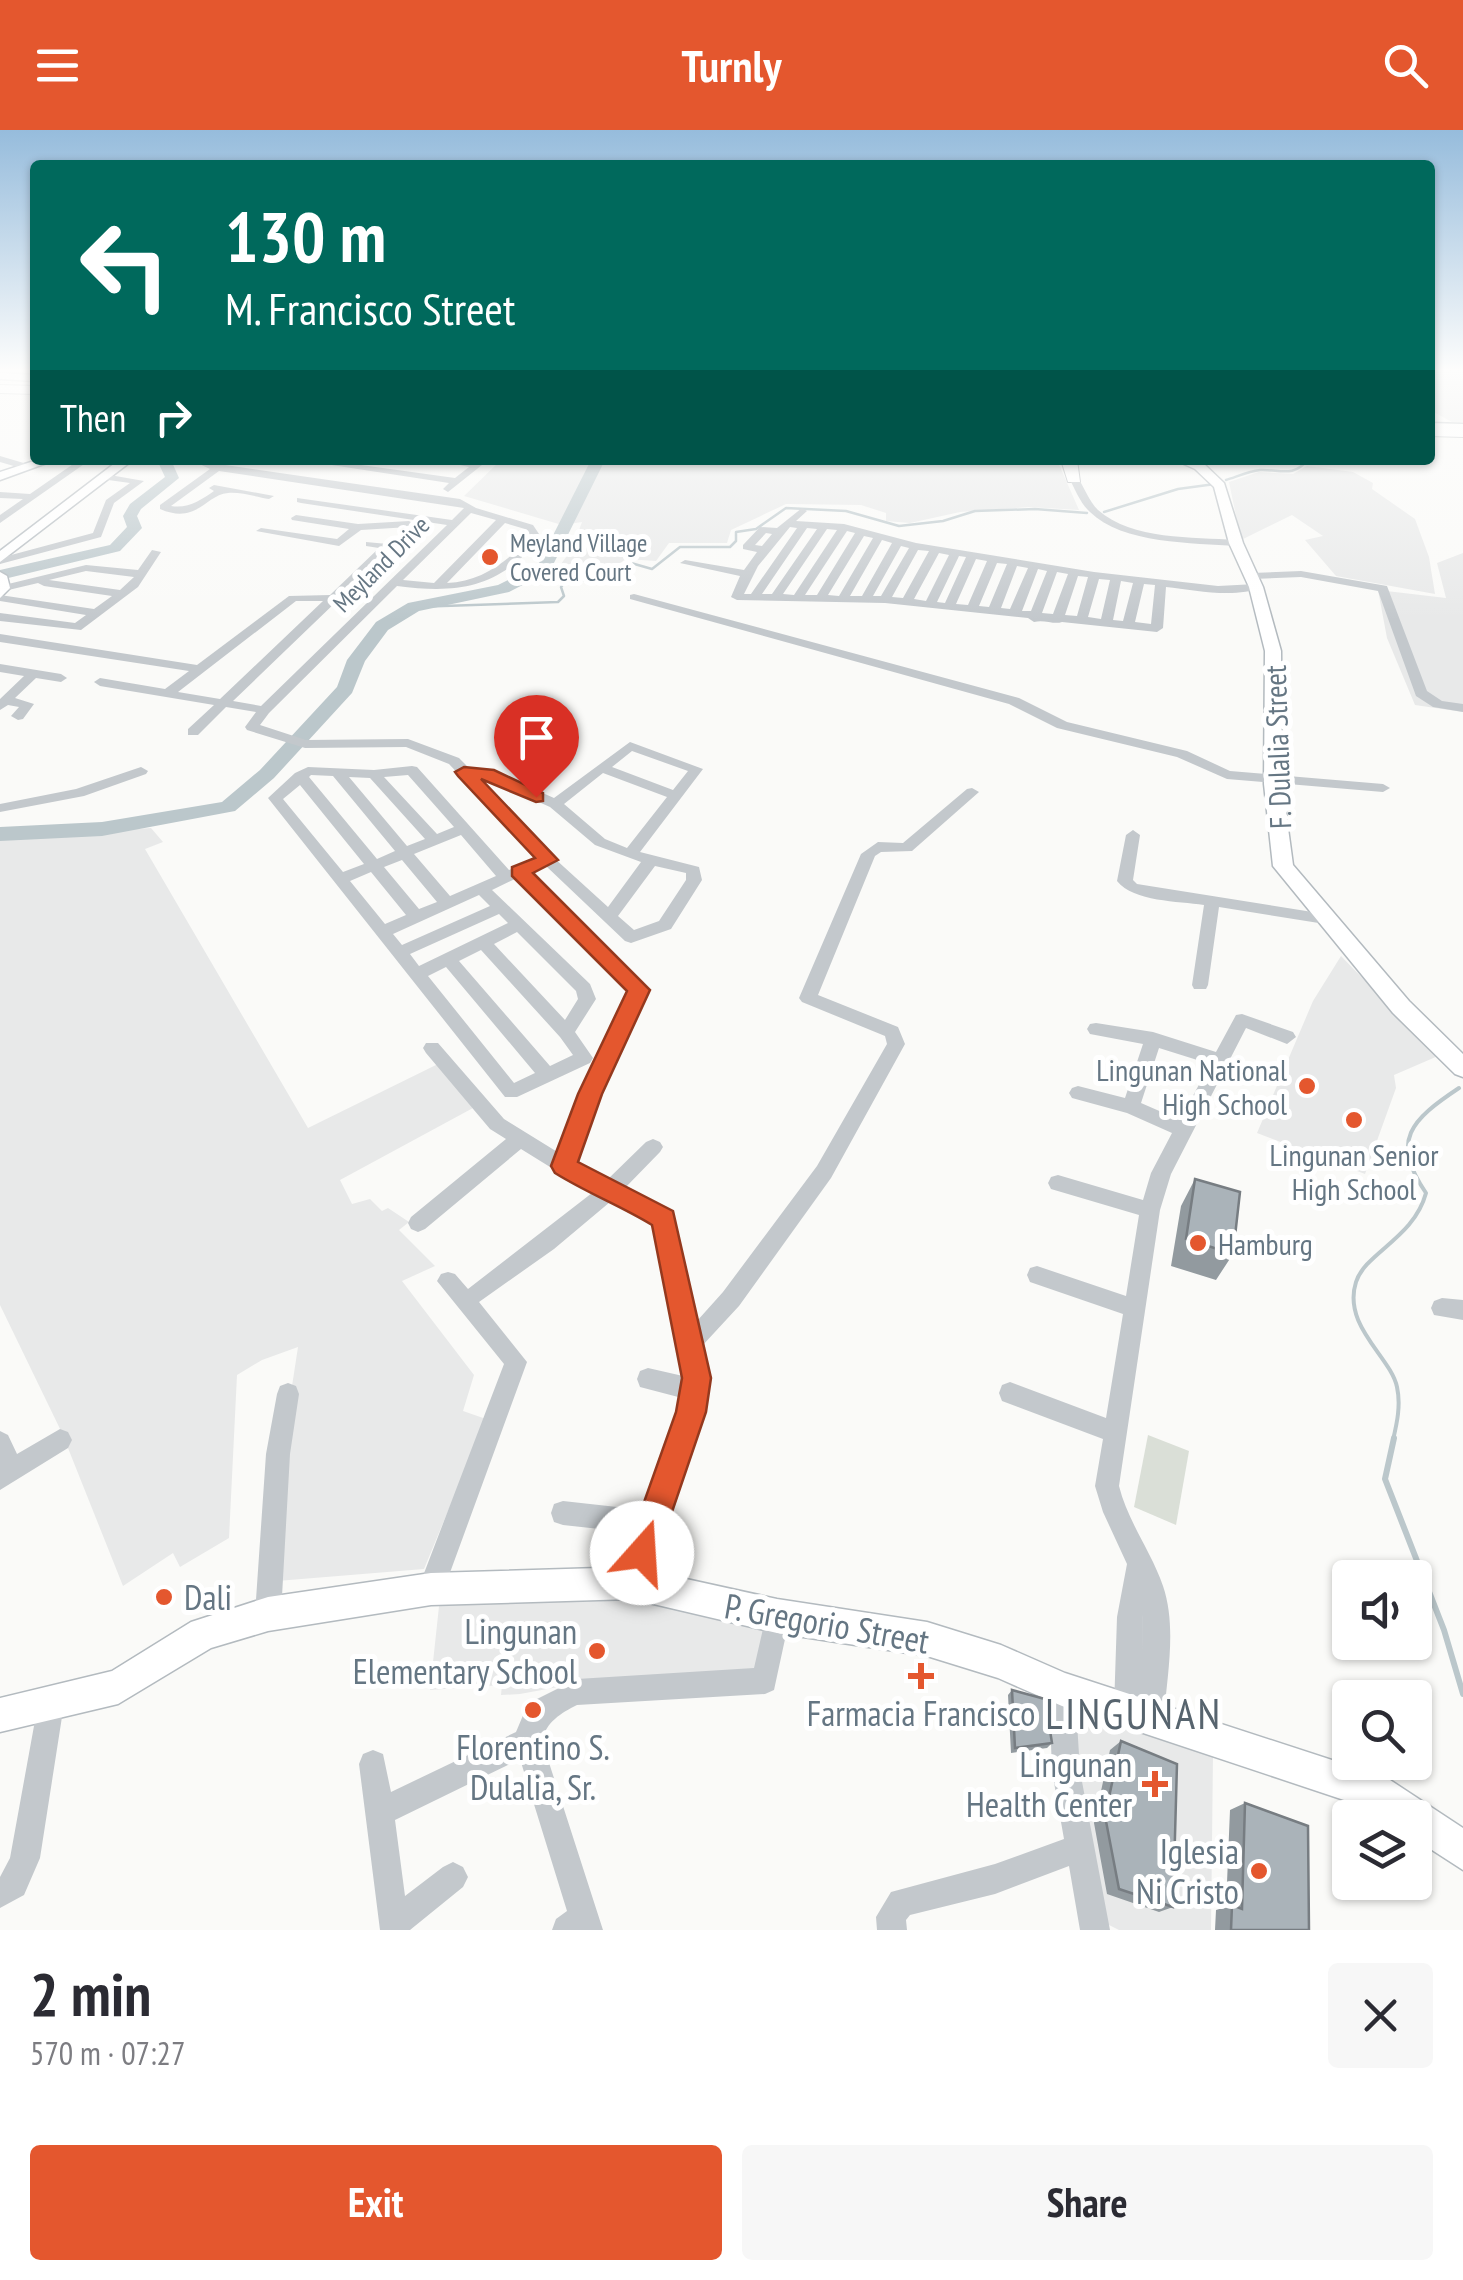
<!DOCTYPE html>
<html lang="en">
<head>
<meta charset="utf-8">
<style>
  body { margin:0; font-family:"PT Sans Narrow",sans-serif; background:#f7f7f7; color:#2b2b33; height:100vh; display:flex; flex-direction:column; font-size:38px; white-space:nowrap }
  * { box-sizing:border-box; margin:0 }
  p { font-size:32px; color:#7c7c81 }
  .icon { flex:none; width:55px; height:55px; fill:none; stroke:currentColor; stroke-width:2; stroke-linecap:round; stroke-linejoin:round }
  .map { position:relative; height:1800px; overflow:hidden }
  .panel { display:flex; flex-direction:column; background:#fff; flex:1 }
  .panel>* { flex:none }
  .guide { position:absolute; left:30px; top:30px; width:1405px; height:305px; border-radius:10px; box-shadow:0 2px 8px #0004; background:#00695c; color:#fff; overflow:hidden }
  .buttons { position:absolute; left:1332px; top:1430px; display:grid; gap:20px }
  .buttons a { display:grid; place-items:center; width:100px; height:100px; border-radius:10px; background:#fff; box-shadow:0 2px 8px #0004; font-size:50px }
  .pin { position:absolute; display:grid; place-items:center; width:85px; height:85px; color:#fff; margin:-102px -42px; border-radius:50% 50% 50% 0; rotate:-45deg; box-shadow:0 0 10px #0007 }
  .pin .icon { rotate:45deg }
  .me { position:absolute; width:110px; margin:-55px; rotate:19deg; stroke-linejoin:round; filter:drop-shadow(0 0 8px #0008) }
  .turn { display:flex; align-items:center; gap:35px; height:210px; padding:0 30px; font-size:45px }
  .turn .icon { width:130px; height:130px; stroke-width:2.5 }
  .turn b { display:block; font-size:70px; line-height:85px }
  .then { display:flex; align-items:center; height:95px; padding:0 30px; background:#0003; gap:20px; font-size:38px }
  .round { display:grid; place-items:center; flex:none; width:105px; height:105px; border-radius:10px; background:#f7f7f7 }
  .overview { display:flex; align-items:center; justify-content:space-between; height:170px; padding:0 30px }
  h1 { font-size:60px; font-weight:700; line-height:75px }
  .action { display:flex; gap:20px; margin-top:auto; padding:20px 30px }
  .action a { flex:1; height:115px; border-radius:10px; background:#e4572e; color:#fff; font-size:40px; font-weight:700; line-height:115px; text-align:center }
  .action a+a { background:#f7f7f7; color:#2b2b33 }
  header { display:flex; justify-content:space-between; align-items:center; height:130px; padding:0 30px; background:#e4572e; color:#fff; font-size:45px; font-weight:700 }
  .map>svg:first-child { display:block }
  .built { fill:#e8e9e9 }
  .green { fill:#dadfd7 }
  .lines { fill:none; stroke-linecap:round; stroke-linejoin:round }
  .stream-far2 { stroke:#bbc7cb; stroke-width:2.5 }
  .stream-far1 { stroke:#bbc7cb; stroke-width:4 }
  .stream { stroke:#bbc7cb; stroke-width:6 }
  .river { fill:#bbc7cb; fill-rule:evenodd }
  .secondary-casing { stroke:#b3babf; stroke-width:3 }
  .highway-casing { stroke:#b4b9bd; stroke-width:2 }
  .street { fill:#c3c8cc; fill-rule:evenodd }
  .secondary { fill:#fff; fill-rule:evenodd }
  .highway { fill:#fff; fill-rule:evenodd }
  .wall { fill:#929a9f }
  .building { fill:#aab3b9; stroke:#777d82; stroke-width:2.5 }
  .route { fill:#e4572e; stroke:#94391e; stroke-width:2.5 }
  .poi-dot { fill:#e4572e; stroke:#fff; stroke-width:4 }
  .labels { text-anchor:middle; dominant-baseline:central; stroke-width:10; stroke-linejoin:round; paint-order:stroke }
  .far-poi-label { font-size:25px; fill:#657683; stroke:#fff; text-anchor:start }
  .far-street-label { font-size:25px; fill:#657683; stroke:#fff }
  .street-label { font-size:30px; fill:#657683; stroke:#fff }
  .poi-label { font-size:30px; fill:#657683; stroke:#fff; text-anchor:end }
  .near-poi-label { font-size:35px; fill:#657683; stroke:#fff; text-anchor:end }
  .near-street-label { font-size:35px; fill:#657683; stroke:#fff }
  .near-quarter-label { font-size:42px; letter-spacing:2.5px; fill:#57646e; stroke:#fff }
</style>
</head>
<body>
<header><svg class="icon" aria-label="menu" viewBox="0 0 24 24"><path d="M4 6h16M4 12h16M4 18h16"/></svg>Turnly<svg class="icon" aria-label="search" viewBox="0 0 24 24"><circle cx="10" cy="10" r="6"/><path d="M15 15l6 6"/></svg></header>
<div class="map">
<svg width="1463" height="1800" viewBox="0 0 1463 1800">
  <rect width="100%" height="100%" fill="#fafaf8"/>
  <!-- built -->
  <path class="built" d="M1458 238 1463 241V292H1452L1430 280V241Z
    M501 330H1057L1079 380 1029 377 960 382 910 393 886 391V383L861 375 786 374 731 400 727 413H669L656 431 626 429 602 445 576 447 555 454 528 452 555 442 572 419 582 392 562 395 464 366Z
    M1307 336 1353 342 1373 353 1372 359 1415 389 1429 427 1435 464 1336 446 1305 410 1323 406 1292 385 1241 410 1229 352 1259 342 1293 344Z
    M1463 423V582L1415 575 1387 508 1378 460 1446 468 1437 433Z
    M151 698 163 712 145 719 308 998 438 934 473 978 340 1050 352 1074 370 1069 382 1081 388 1078 409 1092 399 1100 435 1136 402 1151 474 1245 463 1281 486 1289 424 1439 277 1451 281 1328 298 1217 262 1230 237 1245 229 1408 180 1437 173 1423 123 1456 62 1303 0 1175V708Z
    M1341 826 1438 926 1394 945 1396 958 1365 1044 1257 1003 1313 871Z
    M625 1465 765 1501 755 1541 585 1552 520 1564 501 1565 502 1555 430 1560 440 1467Z
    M1068 1581 1145 1598 1213 1625 1211 1800H1119L1099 1790Z"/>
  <!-- green -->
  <path class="green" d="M1148 1305 1189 1321 1176 1395 1134 1377Z"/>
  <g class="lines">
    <!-- stream-far2 -->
    <path class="stream-far2" d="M31 238 35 240
      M1226 350C1236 347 1249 341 1260 340 1279 339 1294 348 1307 330
      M1104 382 1178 359 1215 354
      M414 477 558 472 564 466 561 457 567 450 603 451 631 433 652 439 680 417H730L736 411V402L756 399 786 378 846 381 899 396 943 391 975 381 1035 379 1087 383"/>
    <!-- stream-far1 -->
    <path class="stream-far1" d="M1393 1310C1397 1293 1401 1275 1397 1257 1391 1227 1342 1196 1356 1152 1365 1123 1414 1108 1426 1063 1390 1010 1411 990 1459 958"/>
    <!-- stream -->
    <path class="stream" d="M1394 1308 1385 1349 1444 1500 1463 1564"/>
    <!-- river -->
    <path class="river" d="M157 330H171L179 348 141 379 137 386 142 398 120 421 0 450V440L110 415 127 397 123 386 130 374 165 347Z
      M591 330H605L550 441 509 462 419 481 388 500 365 531 352 563 274 648 235 681 102 706 0 711V697L102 692 222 672 260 640 337 557 347 530 376 492 408 473 498 455 538 435Z"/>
    <!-- secondary casing -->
    <g class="secondary-casing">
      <path id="secondary" d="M0 243 35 245V251L0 249Z
        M1430 293 1463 294V300L1430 299Z
        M37 330H55L0 350V342Z
        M119 330 129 333 0 432V421Z
        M1175 330 1203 333 1224 353 1243 413 1263 457 1281 521 1282 654 1293 735 1409 871 1463 924V947L1455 944 1393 883 1273 736 1264 654 1265 521 1249 457 1229 413 1214 357 1195 339Z
        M0 442 7 446 10 458 0 468Z
        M632 1437 777 1469 927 1492 1001 1515 1065 1543 1387 1648 1463 1698V1740L1415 1709V1688H1386L1377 1681 1062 1576 998 1548 927 1526 777 1503 632 1469 431 1475 268 1501 211 1518 118 1574 0 1602V1568L112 1541 191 1492 268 1467 431 1443Z"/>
    </g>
    <!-- highway casing -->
    <g class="highway-casing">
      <path id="highway" d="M0 255 35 256V264L0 263Z
        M1430 296 1463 297V307L1430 306Z
        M1061 330H1077L1080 352H1068Z"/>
    </g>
    <!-- street -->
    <path class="street" d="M0 326 27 334 29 336 24 339 0 332Z
      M79 330H90L0 393V385L23 369 0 368V362L30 364Z
      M124 330H160L155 333 120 335V331Z
      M191 330 460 369 476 378 533 395 541 407C499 458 460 464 397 456L269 583 260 595 306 610 408 609 459 628 469 638 493 641 554 668 630 612 703 639 640 722 699 737 702 750 671 799 631 813 625 811 546 736 530 743 647 860 589 988 575 1032 606 1051 646 1012 653 1009 660 1012 663 1017 660 1022 623 1060 646 1068 671 1083 697 1191 723 1162 817 1036 887 914 885 906 802 872 799 868 861 724 878 712 903 713 967 659 972 658 979 662 912 721 881 722 875 726 818 865 898 897 905 914 831 1048 739 1176 702 1216 707 1260 645 1453 641 1462 632 1466 623 1462 619 1453 636 1403 563 1395 554 1392 551 1383 554 1374 563 1371 644 1380 682 1268 640 1257 637 1249 640 1241 648 1238 683 1246 680 1213 655 1094 632 1080 610 1072 554 1119 479 1172 527 1232 444 1459 440 1468 431 1472 422 1468 418 1459 504 1234 437 1151 441 1144 448 1142 455 1144 468 1159 592 1063 521 1019 425 1099 418 1102 411 1099 408 1093 411 1087 506 1009 490 999 426 923 423 918 426 913H438L504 989 559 1023 571 988 630 861 517 748 492 760 590 854 596 869 575 902 593 928 590 933 517 967H505L268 668 295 643 308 637 374 640 412 636 417 637 509 740 538 728 449 634 406 617 305 618 247 600 245 597 256 582 226 577 198 605H188V599L214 575 100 556 94 552 100 548 165 559 189 541 0 512V504L197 535 289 466 330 465 379 418 366 416V412L409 416V420H390L233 571 261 576 447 395 301 373 297 372V368L452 390 464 378 219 341 171 376C188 379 201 370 214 361L209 358 214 355 274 366 269 369C257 367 241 362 228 363 205 365 197 395 160 379V375L210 339ZM471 383 496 390 434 453 403 450ZM505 393 525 399 530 407C507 432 482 451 447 453ZM296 471H323L220 569 178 562ZM632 621 688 641 673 660 612 637ZM603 643 667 667 627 718 605 709 564 674ZM311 645 333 646 395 721 377 729 309 647ZM408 645 454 697 437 704 384 647ZM349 647 370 648 425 709 407 716ZM477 647 485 648 550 677 595 715 641 732 608 777 553 727ZM300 655 364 734 343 742 283 669ZM461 705 496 746 450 766 414 724ZM402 730 437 772 419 779 384 737ZM655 736 686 743V750L659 791 634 800 618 786ZM371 742 406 785 385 794 350 751ZM479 765 490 776 402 815 393 804ZM499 784 508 793 419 836 410 824ZM517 802 576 861 578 869 565 890 494 814ZM481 820 560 907 573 925 550 936 459 831ZM446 837 535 943 514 953 428 846Z
      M299 330H325L455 348 469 337 437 330H462L482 335 448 362 443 359 449 353Z
      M104 344 144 351 114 373 101 407 0 434V428L93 403 106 370 130 353 101 349 99 347Z
      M1071 346H1077C1084 357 1089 371 1098 380 1132 410 1193 407 1236 410L1241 413 1236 416C1194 413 1122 414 1090 382 1080 373 1075 359 1069 348Z
      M802 378 807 381 796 391 844 394 916 413 1094 442 1218 456 1256 454 1262 457C1235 469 1195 460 1166 457L1163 498 1157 502 1062 492C1054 495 1044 489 1034 492L1028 488 885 473 737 470 731 467 740 446 680 433 685 430 744 440 757 422 743 419V415L760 397 777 398ZM790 397 797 398 751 464H744L758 436ZM807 398 817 399 772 464H762ZM827 399 837 400 794 465 783 464ZM847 401 855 403 817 465H805ZM766 403 772 404 762 416 755 415ZM864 406 873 408 839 466 828 465ZM882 410 892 413 862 466H850ZM901 416 909 418 881 466H873ZM918 420 929 421 903 468 892 467ZM939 423 949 425 926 471 914 469ZM959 426 966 427 945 473 937 472ZM976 429 987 431 968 475 956 474ZM997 433 1007 434 989 477 979 476ZM1017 436 1028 438 1010 479 1001 478ZM1038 439 1047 441 1031 481H1022ZM1057 442 1068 444 1053 484 1042 483ZM1078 446 1088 447 1077 486 1065 485ZM1099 449 1110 450 1101 489 1088 487ZM1121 451 1133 453 1123 491 1113 490ZM1144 454 1155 455 1151 494 1135 492Z
      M296 385 358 394 409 391 414 394 409 397 361 400 339 416 256 401 261 398 337 409 349 399 292 390 291 388Z
      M152 420 161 422 138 457 81 500 0 491V483L75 493 86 485 0 471V465L94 479 112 466 44 456 38 453 0 462V456L86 435 138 440ZM86 441 134 447 120 460 49 450Z
      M1301 441 1387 456 1427 561 1442 571 1463 574V582L1433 577 1416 566 1378 461 1301 447 1252 449 1246 446 1252 443Z
      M634 464 1019 568 1067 592 1187 621 1230 641 1383 654 1390 658 1383 662 1227 649 1177 627 1057 598 1009 574 630 469V465Z
      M0 534 61 544 67 548 61 552 36 548 15 568 34 574 23 589 18 590 11 586 19 577 8 575 0 580V569L24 546 0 542Z
      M141 637 148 641 146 644 84 666 0 682V674L76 659Z
      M1133 700 1140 705 1133 750 1137 754 1325 784 1333 789 1325 794 1219 777 1208 855 1206 859H1194L1192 855 1204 775C1178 771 1134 772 1117 751L1126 705Z
      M1242 884 1293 902 1296 907 1287 914 1246 898 1171 1044 1160 1080 1119 1356C1128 1392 1151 1421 1163 1456 1177 1497 1167 1545 1164 1587L1160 1597 1150 1601 1140 1597 1137 1587 1127 1591 1117 1588 1114 1578 1117 1487 1127 1434 1103 1382 1095 1356 1103 1309 1002 1271 999 1263 1002 1255 1010 1252 1106 1288 1123 1184 1030 1152 1027 1145 1030 1138 1037 1136 1126 1166 1139 1085 1051 1059 1048 1053 1051 1047 1058 1045 1143 1070 1151 1043 1172 1003 1127 983 1072 968 1069 963 1072 958 1078 956 1125 968 1143 914 1090 904 1087 899 1090 894 1096 893 1153 902 1216 922 1236 885ZM1159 918 1210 934 1180 990 1141 973ZM1143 1484 1142 1535 1143 1487Z
      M1442 1168 1463 1170V1190L1434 1185 1431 1178 1434 1171Z
      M288 1253 296 1256 299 1264 290 1324 281 1484 277 1493 268 1497 259 1493 255 1484 266 1324 277 1264 280 1256Z
      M60 1299 68 1302 72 1310 68 1318 0 1360V1301L8 1305 17 1324Z
      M777 1473 786 1477 790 1486 774 1560 765 1564 577 1575C561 1583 546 1592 542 1611L603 1800H552L556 1789 567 1781 520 1629 395 1690 405 1766 443 1737 453 1732 463 1737 468 1747 463 1757 410 1800H380L359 1634 363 1624 373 1620 383 1624 391 1662 516 1602 524 1583 535 1570 577 1549 754 1538 768 1477Z
      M1062 1546 1071 1550 1075 1559 1080 1641 1110 1800H1080L1069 1736 995 1764 910 1785 906 1790 907 1800H877L876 1787 891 1762 995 1734 1064 1709 1052 1641 1049 1559 1053 1550Z
      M51 1561 61 1564 64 1574 40 1728 24 1765 0 1778V1747L10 1728 38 1574 41 1564Z"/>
    <!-- secondary -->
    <use href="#secondary" class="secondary"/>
    <!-- highway -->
    <use href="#highway" class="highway"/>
  </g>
  <!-- wall -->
  <path class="wall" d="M1195 1049 1233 1124 1216 1150 1171 1136 1181 1076Z
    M1012 1560 1052 1613 1047 1618 1011 1623 1008 1565Z
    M1121 1611 1173 1777 1159 1782 1107 1764 1094 1693 1110 1620Z
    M1245 1673 1309 1800H1215L1216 1780 1226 1777 1230 1680Z"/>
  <!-- building -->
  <path class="building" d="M1195 1049 1240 1062 1233 1124 1186 1109Z
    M1012 1560 1045 1569 1052 1613 1015 1618Z
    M1121 1611 1177 1634 1173 1777 1119 1759 1105 1686Z
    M1245 1673 1308 1696 1309 1800H1231L1232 1775 1242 1779Z"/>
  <!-- sky -->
  <linearGradient id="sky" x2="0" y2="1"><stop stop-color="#96bcdc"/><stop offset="0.49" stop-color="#fdfdfc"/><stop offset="1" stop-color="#fdfdfc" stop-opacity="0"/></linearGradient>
  <rect width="1463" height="490" fill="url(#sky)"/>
  <!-- route -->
  <path class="route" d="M464 637 494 640 543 663V671L536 672 481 649 558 730 533 743 650 860 602 964 578 1032 673 1081 711 1248 706 1282 658 1423 654 1435 642 1439 631 1435 626 1423 676 1282 682 1248 652 1095C621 1076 587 1063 555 1043L551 1036 578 964 627 861 512 746V737L535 728 458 646 455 642Z"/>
  <!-- markers -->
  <g class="poi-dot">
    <circle cx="490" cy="427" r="10"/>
    <circle cx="1307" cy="956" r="10"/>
    <circle cx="1354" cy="990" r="10"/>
    <circle cx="1198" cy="1113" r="10"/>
    <circle cx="164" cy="1467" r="10"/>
    <circle cx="597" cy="1521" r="10"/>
    <path d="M916 1531h10v10h10v10h-10v10h-10v-10h-10v-10h10z"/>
    <circle cx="533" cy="1580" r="10"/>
    <path d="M1150 1639h10v10h10v10h-10v10h-10v-10h-10v-10h10z"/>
    <circle cx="1259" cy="1741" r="10"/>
  </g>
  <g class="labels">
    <!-- far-poi labels -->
    <g class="far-poi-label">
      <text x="510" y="413">Meyland Village<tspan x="510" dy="29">Covered Court</tspan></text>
    </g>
    <!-- far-street labels -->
    <g class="far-street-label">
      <text transform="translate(381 434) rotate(-45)">Meyland Drive</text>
    </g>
    <!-- street labels -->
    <g class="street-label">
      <text transform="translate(1277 617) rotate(-92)">F. Dulalia Street</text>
    </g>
    <!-- poi labels -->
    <g class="poi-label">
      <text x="1287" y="939">Lingunan National<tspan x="1287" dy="34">High School</tspan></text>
      <text x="1354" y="1024" text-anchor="middle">Lingunan Senior<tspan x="1354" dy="34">High School</tspan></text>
      <text x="1218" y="1113" text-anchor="start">Hamburg</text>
    </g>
    <!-- near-poi labels -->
    <g class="near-poi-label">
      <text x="184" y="1467" text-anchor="start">Dali</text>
      <text x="577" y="1501">Lingunan<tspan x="577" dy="40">Elementary School</tspan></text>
      <text x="921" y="1583" text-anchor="middle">Farmacia Francisco</text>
      <text x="533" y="1617" text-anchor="middle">Florentino S.<tspan x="533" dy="40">Dulalia, Sr.</tspan></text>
      <text x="1132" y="1634">Lingunan<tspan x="1132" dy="40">Health Center</tspan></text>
      <text x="1239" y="1721">Iglesia<tspan x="1239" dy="40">Ni Cristo</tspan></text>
    </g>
    <!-- near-street labels -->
    <g class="near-street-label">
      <text transform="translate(827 1493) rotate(10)">P. Gregorio Street</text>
    </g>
    <!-- near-quarter labels -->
    <g class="near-quarter-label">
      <text x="1134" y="1583">LINGUNAN</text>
    </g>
  </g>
</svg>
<div class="buttons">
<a><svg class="icon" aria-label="sound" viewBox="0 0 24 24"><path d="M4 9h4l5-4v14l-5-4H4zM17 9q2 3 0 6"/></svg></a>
<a><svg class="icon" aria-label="search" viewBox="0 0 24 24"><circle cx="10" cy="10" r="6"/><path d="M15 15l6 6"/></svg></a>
<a><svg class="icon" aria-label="layers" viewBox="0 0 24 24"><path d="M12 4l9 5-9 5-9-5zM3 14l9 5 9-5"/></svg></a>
</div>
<div class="pin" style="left:536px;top:667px;background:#d93025"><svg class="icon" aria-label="arrive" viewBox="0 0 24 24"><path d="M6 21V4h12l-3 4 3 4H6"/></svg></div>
<svg class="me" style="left:642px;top:1423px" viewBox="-20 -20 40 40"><circle r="19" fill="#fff"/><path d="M0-13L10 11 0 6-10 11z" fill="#e4572e"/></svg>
<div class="guide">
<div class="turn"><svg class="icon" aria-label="left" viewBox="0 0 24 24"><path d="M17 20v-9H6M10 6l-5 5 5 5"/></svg><div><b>130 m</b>M. Francisco Street</div></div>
<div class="then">Then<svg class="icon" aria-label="right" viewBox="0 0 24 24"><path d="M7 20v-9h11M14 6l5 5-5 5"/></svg></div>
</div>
</div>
<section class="panel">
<div class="overview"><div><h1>2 min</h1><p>570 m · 07:27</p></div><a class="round"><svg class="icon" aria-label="close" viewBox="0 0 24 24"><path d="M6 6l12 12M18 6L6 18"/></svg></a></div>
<div class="action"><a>Exit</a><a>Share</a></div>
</section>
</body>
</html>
